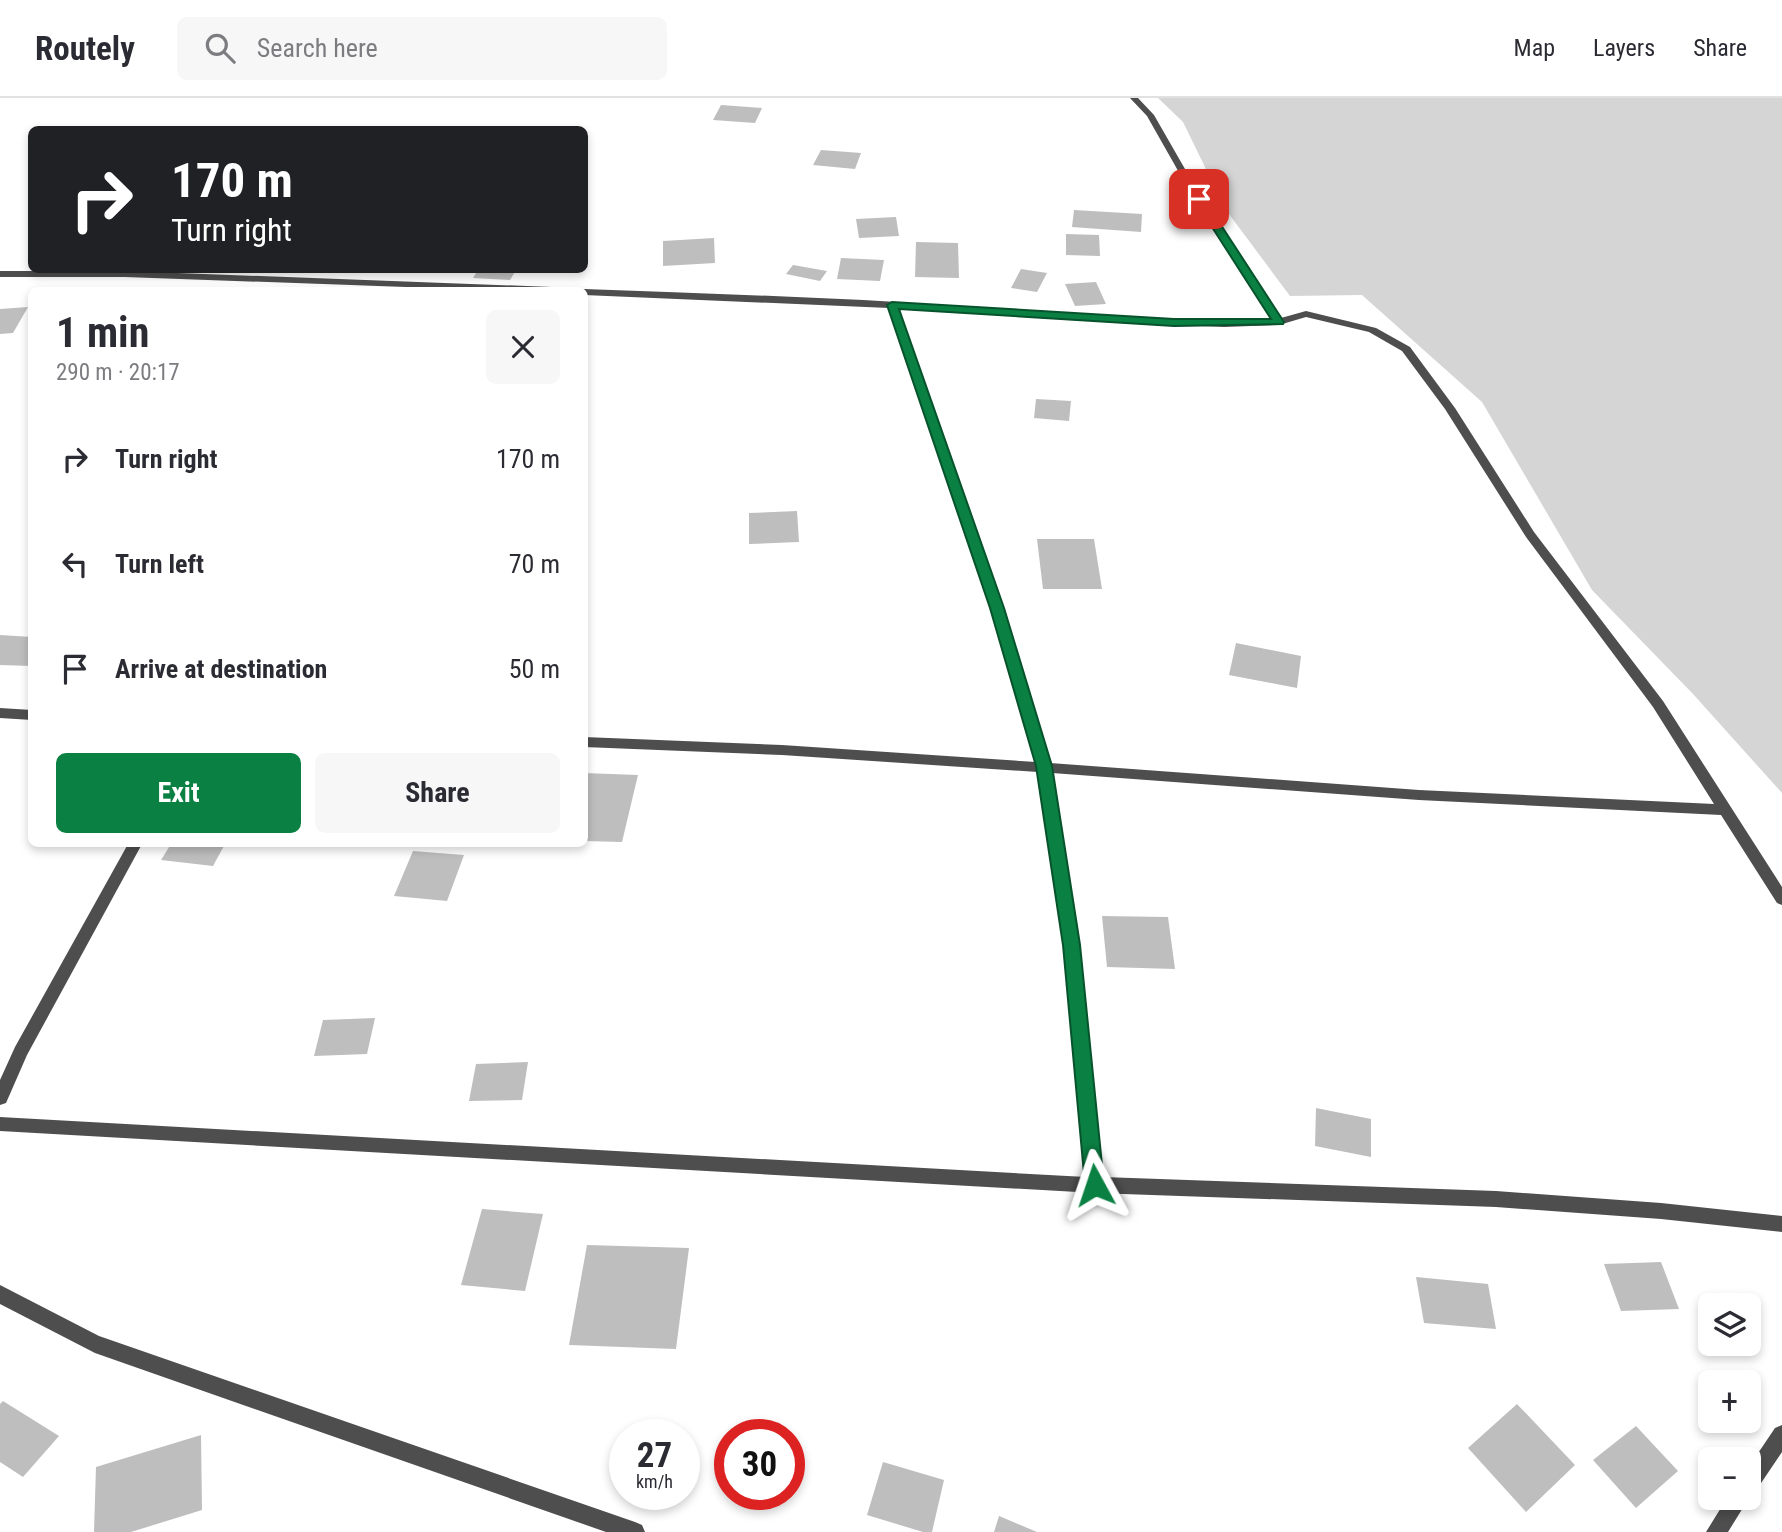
<!DOCTYPE html>
<html lang="en">
<head>
<meta charset="utf-8">
<style>
  body { margin:0; font-family:"Roboto Condensed",sans-serif; background:#f7f7f7; color:#2b2b33; height:100vh; display:flex; flex-direction:column; font-size:26px; white-space:nowrap }
  * { box-sizing:border-box; margin:0 }
  p { font-size:23px; color:#7c7c81 }
  .icon { flex:none; width:38px; height:38px; fill:none; stroke:currentColor; stroke-width:2; stroke-linecap:round; stroke-linejoin:round }
  .map { position:relative; flex:1; overflow:hidden }
  .sheet { position:absolute; left:28px; top:189px; width:560px; height:560px; display:flex; flex-direction:column; background:#fff; border-radius:10px; box-shadow:0 4px 10px #0003 }
  .sheet>* { flex:none }
  .banner { position:absolute; left:28px; top:28px; width:560px; height:147px; border-radius:10px; box-shadow:0 4px 10px #0003; background:#202124; color:#fff; overflow:hidden }
  .buttons { position:absolute; left:1698px; top:1195px; display:grid; gap:14px }
  .buttons a { display:grid; place-items:center; width:63px; height:63px; border-radius:10px; background:#fff; box-shadow:0 4px 10px #0003; font-size:35px }
  .speed { position:absolute; left:609px; top:1321px; display:flex; gap:14px; font-size:35px; font-weight:700; text-align:center }
  .speed>* { display:grid; place-content:center; width:91px; height:91px; border-radius:50%; background:#fff; box-shadow:0 4px 10px #0003; line-height:1 }
  .speed small { font-size:18px; font-weight:400 }
  .speed .limit { border:10px solid #d22; background:#fff; color:#111 }
  .pin { position:absolute; display:grid; place-items:center; width:60px; height:60px; color:#fff; margin:-30px; border-radius:14px; box-shadow:0 4px 10px #0006 }
  .me { position:absolute; width:77px; margin:-38px; rotate:355deg; stroke-linejoin:round; filter:drop-shadow(0 0 5px #0008) }
  .turn { display:flex; align-items:center; gap:24px; height:147px; padding:0 28px; font-size:32px }
  .turn .icon { width:91px; height:91px; stroke-width:2.5 }
  .turn b { display:block; font-size:49px; line-height:60px }
  .round { display:grid; place-items:center; flex:none; width:74px; height:74px; border-radius:10px; background:#f7f7f7 }
  .headline { display:flex; align-items:center; justify-content:space-between; height:119px; padding:0 28px }
  h1 { font-size:42px; font-weight:700; line-height:52px }
  .cta { display:flex; gap:14px; margin-top:auto; padding:14px 28px }
  .cta a { flex:1; height:80px; border-radius:10px; background:#0b8043; color:#fff; font-size:28px; font-weight:700; line-height:80px; text-align:center }
  .cta a+a { background:#f7f7f7; color:#2b2b33 }
  ul { padding:0; list-style:none }
  li { display:flex; align-items:center; gap:21px; height:105px; padding:0 28px }
  li div { flex:1 }
  li b { display:block; font-size:26px }
  li em { font-style:normal }
  header { display:flex; align-items:center; gap:42px; box-sizing:border-box; height:98px; padding:0 35px; background:#fff; border-bottom:2px solid #e1e1e2 }
  header strong { font-size:33px }
  nav { display:flex; gap:38px; margin-inline-start:auto; font-size:24px }
  .search { width:490px; height:63px; background:#f7f7f7; display:flex; align-items:center; gap:18px; box-sizing:border-box; padding:0 24px; border-radius:10px; color:#7c7c81; font-size:26px }
  .map>svg:first-child { display:block }
  .green { fill:#d5d5d5 }
  .building { fill:#bebebe }
  .lines { fill:none; stroke-linecap:round; stroke-linejoin:round }
  .minor { fill:#4e4e4e; fill-rule:evenodd }
  .route { fill:#0b8043; stroke:#07532c; stroke-width:2 }
</style>
</head>
<body>
<header>
<strong>Routely</strong>
<div class="search"><svg class="icon" aria-label="search" viewBox="0 0 24 24"><circle cx="10" cy="10" r="6"/><path d="M15 15l6 6"/></svg>Search here</div>
<nav><a>Map</a><a>Layers</a><a>Share</a></nav>
</header>
<div class="map">
<svg width="1782" height="1434" viewBox="0 0 1782 1434">
  <rect width="100%" height="100%" fill="#fff"/>
  <!-- green -->
  <path class="green" d="M1158 0H1782V695L1693 596 1592 492 1482 304 1362 197 1290 198 1226 112 1183 24Z"/>
  <!-- building -->
  <path class="building" d="M721 7 762 10 755 25 713 22Z
    M821 52 861 55 855 71 813 67Z
    M1074 112 1142 116 1141 134 1072 129Z
    M896 119 899 138 859 140 856 121Z
    M1066 136 1099 137 1100 158 1066 157Z
    M714 140 715 165 663 168V143Z
    M916 144 958 145 959 180 915 179Z
    M841 160 884 162 880 183 837 181Z
    M793 167 827 173 820 183 786 176Z
    M1021 171 1047 175 1037 194 1011 190Z
    M478 172H516L510 182 473 180Z
    M1096 184 1106 206 1075 208 1065 186Z
    M28 209 13 235 0 236V211Z
    M1036 301 1071 303 1069 323 1034 320Z
    M797 413 799 444 749 446V415Z
    M1037 441H1094L1102 491H1043Z
    M0 537 32 539V568L0 567Z
    M1236 545 1301 558 1297 590 1229 577Z
    M584 675 638 677 622 744 584 743Z
    M171 746H225L213 768 161 762Z
    M413 753 464 757 447 803 394 798Z
    M1102 818 1168 819 1175 871 1107 869Z
    M375 920 367 956 314 958 323 922Z
    M528 964 522 1002 469 1003 476 966Z
    M1316 1010 1371 1021V1059L1315 1048Z
    M482 1111 543 1116 525 1193 461 1187Z
    M587 1147 689 1150 676 1251 569 1247Z
    M1661 1164 1679 1211 1621 1213 1604 1166Z
    M1416 1179 1488 1186 1496 1231 1424 1225Z
    M3 1303 59 1338 23 1379 0 1364V1306Z
    M1517 1306 1575 1367 1526 1414 1468 1350Z
    M1636 1328 1678 1373 1636 1410 1593 1362Z
    M201 1337 202 1412 131 1434H94L96 1369Z
    M883 1364 944 1382 932 1434H923L867 1417Z
    M999 1418 1037 1434H994Z"/>
  <g class="lines">
    <!-- minor -->
    <path class="minor" d="M1130 0H1138L1154 17 1189 78 1281 220 1306 213 1376 230 1410 249 1455 310 1534 434 1663 603 1782 789V807L1777 805 1721 717 1419 702 1052 675 1080 847 1103 1079 1496 1093 1661 1105 1782 1118V1134L1661 1121 1496 1109 1095 1095 0 1033V1019L1086 1079 1064 847 1038 674 782 657 584 649V639L782 647 1036 664 991 510 889 210 584 197V192H580L584 191C688 195 793 198 897 204 1021 212 1147 226 1272 221L1181 78 1147 18ZM899 210 1071 222 1224 229 1279 227 1306 219 1369 234 1402 253 1445 311 1526 439 1653 609 1714 706 1419 692 1050 665 1003 510Z
      M0 173H125L552 189 557 192H489L125 179H0Z
      M0 610 32 612V622L0 620Z
      M128 746H142L27 957 6 1005 0 1007V982L15 949Z
      M0 1187 99 1238 635 1424 642 1427 645 1434H606L95 1255 0 1206Z
      M1782 1327V1354L1755 1394 1748 1397V1370L1775 1330Z
      M1748 1399 1749 1400 1728 1434H1706L1727 1400Z"/>
  </g>
  <!-- route -->
  <path class="route" d="M1196 99 1204 101 1284 224 1283 226 1174 228 899 211 1004 510 1052 668 1080 847 1104 1087 1102 1093 1095 1096 1088 1093 1085 1087 1063 847 1036 668 990 510 887 207 892 204 1174 221H1271L1194 101Z"/>
</svg>
<div class="buttons">
<a><svg class="icon" aria-label="layers" viewBox="0 0 24 24"><path d="M12 4l9 5-9 5-9-5zM3 14l9 5 9-5"/></svg></a>
<a>+</a>
<a>−</a>
</div>
<div class="speed"><div>27<small>km/h</small></div><div class="limit">30</div></div>
<div class="pin" style="left:1199px;top:101px;background:#d93025"><svg class="icon" aria-label="arrive" viewBox="0 0 24 24"><path d="M6 21V4h12l-3 4 3 4H6"/></svg></div>
<svg class="me" style="left:1095px;top:1087px" viewBox="-20 -20 40 40"><path d="M0-17L14 15 0 8-14 15z" fill="#0b8043" stroke="#fff" stroke-width="4"/></svg>
<div class="banner">
<div class="turn"><svg class="icon" aria-label="right" viewBox="0 0 24 24"><path d="M7 20v-9h11M14 6l5 5-5 5"/></svg><div><b>170 m</b>Turn right</div></div>
</div>
<section class="sheet">
<div class="headline"><div><h1>1 min</h1><p>290 m · 20:17</p></div><a class="round"><svg class="icon" aria-label="close" viewBox="0 0 24 24"><path d="M6 6l12 12M18 6L6 18"/></svg></a></div>
<ul>
<li><svg class="icon" aria-label="right" viewBox="0 0 24 24"><path d="M7 20v-9h11M14 6l5 5-5 5"/></svg><div><b>Turn right</b></div><em>170 m</em></li>
<li><svg class="icon" aria-label="left" viewBox="0 0 24 24"><path d="M17 20v-9H6M10 6l-5 5 5 5"/></svg><div><b>Turn left</b></div><em>70 m</em></li>
<li><svg class="icon" aria-label="arrive" viewBox="0 0 24 24"><path d="M6 21V4h12l-3 4 3 4H6"/></svg><div><b>Arrive at destination</b></div><em>50 m</em></li>
</ul>
<div class="cta"><a>Exit</a><a>Share</a></div>
</section>
</div>
</body>
</html>
